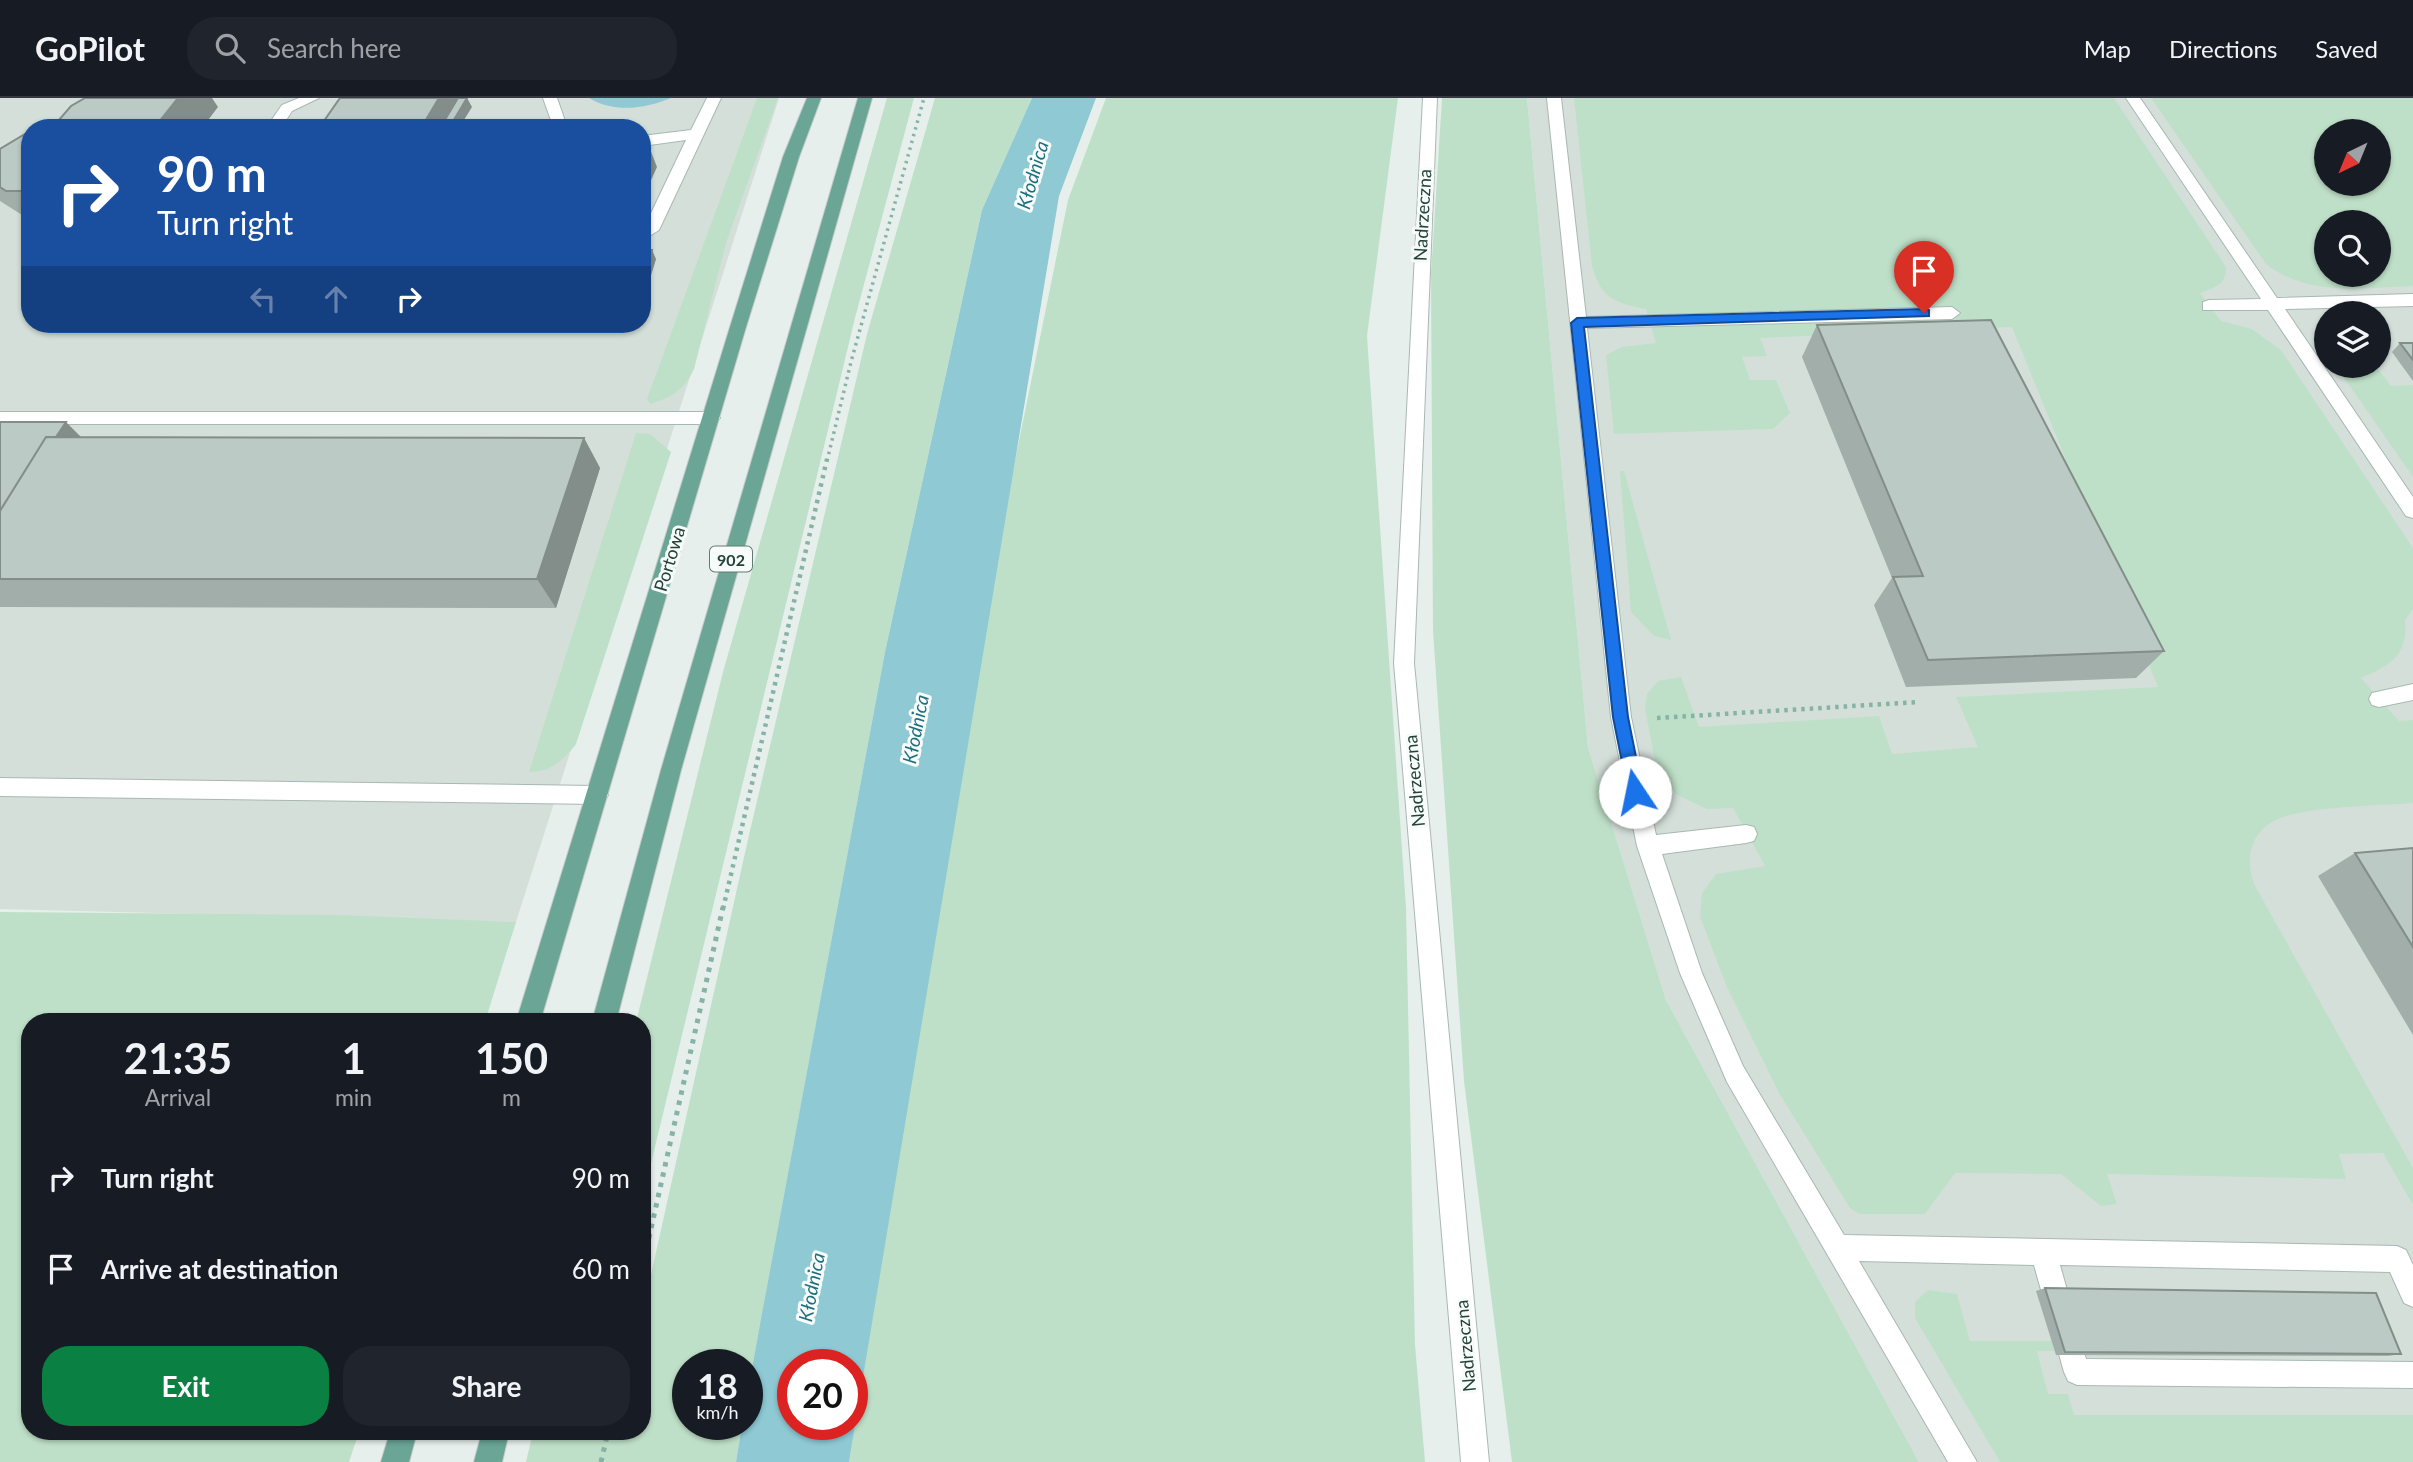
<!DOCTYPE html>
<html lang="en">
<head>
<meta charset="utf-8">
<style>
  body { margin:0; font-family:Lato,sans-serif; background:#20242c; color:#f1f3f6; height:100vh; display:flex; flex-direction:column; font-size:26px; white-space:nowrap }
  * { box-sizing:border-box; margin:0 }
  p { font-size:23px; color:#9ea1a6 }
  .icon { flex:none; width:38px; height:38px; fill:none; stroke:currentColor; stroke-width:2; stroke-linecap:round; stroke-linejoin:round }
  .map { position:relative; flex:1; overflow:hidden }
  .panel { position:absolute; left:21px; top:915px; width:630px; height:427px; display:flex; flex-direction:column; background:#171b24; border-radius:28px; box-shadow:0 2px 5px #0004 }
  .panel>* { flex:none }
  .banner { position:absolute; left:21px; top:21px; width:630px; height:214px; border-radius:28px; box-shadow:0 2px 5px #0004; background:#1a4fa0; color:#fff; overflow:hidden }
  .needle { width:46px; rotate:223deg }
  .controls { position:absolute; left:2314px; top:21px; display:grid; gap:14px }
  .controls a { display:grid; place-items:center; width:77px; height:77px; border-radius:50%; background:#171b24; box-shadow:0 2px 5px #0004; font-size:35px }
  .speed { position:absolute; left:672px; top:1251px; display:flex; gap:14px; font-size:35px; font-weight:700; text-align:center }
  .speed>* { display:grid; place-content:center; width:91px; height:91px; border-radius:50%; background:#171b24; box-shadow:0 2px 5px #0004; line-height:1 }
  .speed small { font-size:18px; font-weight:400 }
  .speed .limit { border:10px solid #d22; background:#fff; color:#111 }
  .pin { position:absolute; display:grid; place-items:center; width:60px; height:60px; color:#fff; margin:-72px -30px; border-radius:50% 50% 50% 0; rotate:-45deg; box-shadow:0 0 7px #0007 }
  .pin .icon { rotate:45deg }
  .me { position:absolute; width:77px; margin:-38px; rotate:349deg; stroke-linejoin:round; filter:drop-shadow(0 0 5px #0008) }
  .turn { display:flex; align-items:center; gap:24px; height:147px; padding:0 21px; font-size:32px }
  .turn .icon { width:91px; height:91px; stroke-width:2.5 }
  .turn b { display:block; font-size:49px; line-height:60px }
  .lanes { display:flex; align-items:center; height:66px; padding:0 21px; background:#0003; justify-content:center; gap:35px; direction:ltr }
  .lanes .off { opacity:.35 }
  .eta { display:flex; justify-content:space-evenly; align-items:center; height:119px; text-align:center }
  .eta b { font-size:42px; font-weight:700; line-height:49px }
  .action { display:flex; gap:14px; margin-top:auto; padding:14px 21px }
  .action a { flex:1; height:80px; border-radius:28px; background:#0b8043; color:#fff; font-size:28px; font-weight:700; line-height:80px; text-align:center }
  .action a+a { background:#20242c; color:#f1f3f6 }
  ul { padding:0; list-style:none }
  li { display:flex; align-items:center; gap:21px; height:91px; padding:0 21px }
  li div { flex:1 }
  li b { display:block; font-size:26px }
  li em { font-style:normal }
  header { display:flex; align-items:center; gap:42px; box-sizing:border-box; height:98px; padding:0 35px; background:#171b24; border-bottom:2px solid #363941 }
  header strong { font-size:33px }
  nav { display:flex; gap:38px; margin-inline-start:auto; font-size:24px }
  .search { width:490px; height:63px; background:#20242c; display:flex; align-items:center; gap:18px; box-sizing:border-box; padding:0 24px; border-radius:28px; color:#9ea1a6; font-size:26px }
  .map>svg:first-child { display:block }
  .built { fill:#d4dfda; fill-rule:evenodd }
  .green { fill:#bfe0c8; fill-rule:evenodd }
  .water { fill:#8ec9d4; fill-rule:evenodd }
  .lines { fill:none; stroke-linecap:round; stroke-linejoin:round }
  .minor-casing { stroke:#a8b8b2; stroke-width:2 }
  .major-casing { stroke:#c2cac8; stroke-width:2 }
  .path-far2 { stroke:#86b3a5; stroke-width:3.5; stroke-dasharray:2.5 4.5; stroke-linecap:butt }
  .path-far1 { stroke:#86b3a5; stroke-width:4.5; stroke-dasharray:3.5 5; stroke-linecap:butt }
  .path { stroke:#86b3a5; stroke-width:5; stroke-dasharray:4.5 6; stroke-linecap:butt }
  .minor { fill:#fff; fill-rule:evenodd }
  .major { fill:#6aa596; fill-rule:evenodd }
  .wall { fill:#a1aea9 }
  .shaded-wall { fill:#838d89 }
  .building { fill:#bbcac4; stroke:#838d89; stroke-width:2 }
  .route { fill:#1a73e8; stroke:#114b97; stroke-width:2 }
  .labels { text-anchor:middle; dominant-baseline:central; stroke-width:6; stroke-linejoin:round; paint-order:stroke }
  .shield { fill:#f7fbf9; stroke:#637a73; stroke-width:2 }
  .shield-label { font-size:16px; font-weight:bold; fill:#24423a }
  .street-label { font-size:18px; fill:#24423a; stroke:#f7fbf9 }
  .water-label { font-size:19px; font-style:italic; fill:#1c6f80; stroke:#f7fbf9 }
</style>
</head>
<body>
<header>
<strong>GoPilot</strong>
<div class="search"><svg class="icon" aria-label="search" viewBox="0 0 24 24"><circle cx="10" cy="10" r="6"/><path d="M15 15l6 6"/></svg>Search here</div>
<nav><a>Map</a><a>Directions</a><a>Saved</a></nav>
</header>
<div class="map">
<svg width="2413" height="1364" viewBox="0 0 2413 1364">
  <rect width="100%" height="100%" fill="#e6efeb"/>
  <!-- built -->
  <path class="built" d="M0 0H779L516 824 0 811ZM30 30H642V226H30Z
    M1527 0H2413V1364H1919L1666 902 1588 649ZM2326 33H2378V86H2326ZM2326 124H2378V177H2326ZM2326 215H2378V268H2326Z"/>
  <!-- green -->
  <path class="green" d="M757 0H778L726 145 694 271C684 292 673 299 650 306L647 301Z
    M887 0H914L855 220 642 1103V924H636L723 574Z
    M935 0H1032L982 112 885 554 747 1298V1267H688V1326L742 1327 736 1364H526L533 1334H642V1217L749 737 867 236Z
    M1106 0H1398L1367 238 1406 810 1415 1247 1425 1364H849L1005 412 1068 102Z
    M1442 0H1527L1588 649 1666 902 1919 1364H1512L1464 983 1433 533 1431 177Z
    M2114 0 2226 169C2226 188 2215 189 2200 195L2221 223 2252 231 2281 252 2413 450V511L2405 522C2408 558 2391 567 2361 580L2399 623 2413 622V705C2382 708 2296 708 2272 724 2249 738 2246 762 2254 786L2413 1070V1107L2383 1055 2339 1056 2346 1081 2107 1076 2117 1106 2101 1108 2061 1076 1955 1075 1925 1116H1859L1850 1110 1779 995 1727 889 1700 819 1702 795 1716 776 1765 768 1733 710 1707 711 1675 696 1657 673 1645 611 1647 596 1658 583 1681 579 1699 629 1879 618 1892 656 1978 649 1956 599 2158 589 2012 229 1760 240 1767 258 1742 259 1750 282H1776L1790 315 1773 331 1614 336 1606 257 1622 249 1656 245 1646 211C1614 205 1601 200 1592 168L1574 0Z
    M2151 0H2413V188C2362 190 2308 199 2266 166ZM2326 33H2378V86H2326ZM2326 124H2378V177H2326Z
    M2336 268H2376L2391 288 2413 287V379Z
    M636 335 650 336 671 354 576 646C563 663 551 674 529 674Z
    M1620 373H1624L1671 542 1654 538 1631 514Z
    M0 814 338 817 516 824 485 924H30V1334H359L349 1364H0Z
    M1928 1192 1957 1196 1970 1243H2052L2055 1253H2037L2048 1296H2068L2074 1317H2413V1364H2000L1915 1220V1204Z"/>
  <!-- water -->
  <path class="water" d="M589 0H671C645 11 614 15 589 0Z
    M1032 0H1096L1059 98 849 1364H736L742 1327 747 1326V1298L761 1221 885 554 982 112ZM793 1267H852V1326H793Z"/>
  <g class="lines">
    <!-- minor casing -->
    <g class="minor-casing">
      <path id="minor" d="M299 0H319L292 13 281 30H266L282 7Z
        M543 0H557L565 23 572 30 553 28Z
        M707 0H721L659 132 651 137 645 136 643 132 686 42 642 48V38L691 32Z
        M1423 0H1437L1414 565 1489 1364H1461L1394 565Z
        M1547 0H1561L1586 219 1952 209 1960 215 1952 221 1587 230 1631 619 1656 737 1746 727 1754 729 1757 736 1754 743 1746 745 1662 756 1702 875 1743 968 1844 1137 2397 1148 2406 1152 2413 1167V1209L2404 1205 2390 1174 2060 1167 2086 1261 2413 1264V1290L2077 1287 2068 1283 2064 1274 2034 1167 1859 1163 1977 1364H1948L1727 984 1680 875 1637 748 1611 619Z
        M2126 0H2140L2277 200 2413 196V208L2285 211 2413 399V420L2406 418 2268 212H2203V204L2209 202 2261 201Z
        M0 314H711L720 320 711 326H0Z
        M2413 586V602L2379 609 2372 607 2369 601 2372 595Z
        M0 680 597 688 604 691 608 697 604 703 597 706 0 698Z"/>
    </g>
    <!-- major casing -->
    <g class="major-casing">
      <path id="major" d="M807 0H821L799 59 746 229 540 924H516L730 229 783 59Z
        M858 0H872L681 672 616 924H592L661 672Z
        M390 1334H417L409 1364H381Z
        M482 1334H509L502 1364H474Z"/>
    </g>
    <!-- path-far2 -->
    <path class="path-far2" d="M827 363 851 264 924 0"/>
    <!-- path-far1 -->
    <path class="path-far1" d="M1657 620 1919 604
      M723 811 827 361"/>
    <!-- path -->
    <path class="path" d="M642 1171 723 809
      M601 1364 608 1334"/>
    <!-- minor -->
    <use href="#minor" class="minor"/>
    <!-- major -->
    <use href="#major" class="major"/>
  </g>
  <!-- wall -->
  <path class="wall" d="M30 33V122L0 103V51Z
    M642 152 656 161 646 193H642Z
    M1817 227 2164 553 2136 580 1906 589 1874 507 1892 480 1802 259Z
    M2400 245H2413V283L2392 254Z
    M0 324 81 339 584 340 600 370 556 510 0 509Z
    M2413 750V937L2318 778 2355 755Z
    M2045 1190 2401 1256 2388 1258 2056 1257 2036 1193Z"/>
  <!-- shaded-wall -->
  <path class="shaded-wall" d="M178 0H212L218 9 202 30H154Z
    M439 0H467L472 9 459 30H421Z
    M650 51 657 69 642 102V69Z
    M652 152 656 161 646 193 643 184Z
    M66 324 90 348 0 431Z
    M584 340 600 370 556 510 537 481Z"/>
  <!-- building -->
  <path class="building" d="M85 0H178L154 30H35L48 22H59L71 8Z
    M340 0H439L421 30H319Z
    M458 0H467L449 30H440Z
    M30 33V93H6L0 89V51Z
    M642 51H650L642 69Z
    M642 152H652L643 184H642Z
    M1991 222 2164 553 1928 562 1893 479 1923 478 1817 227Z
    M2400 245H2413V262Z
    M0 324H66L56 339H46L0 413Z
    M46 339 584 340 537 481H0V413Z
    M2413 750V849L2355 755Z
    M2045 1190 2376 1195 2401 1256 2065 1254Z"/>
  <!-- route -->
  <path class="route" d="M1924 211 1929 212V218L1584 229 1628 619 1643 694 1635 701 1629 699 1613 619 1571 225 1577 220Z"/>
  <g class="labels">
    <!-- shield labels -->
    <rect class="shield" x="710" y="448.5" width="42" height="25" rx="5"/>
    <g class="shield-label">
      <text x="731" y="461">902</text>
    </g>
    <!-- street labels -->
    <g class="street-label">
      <text transform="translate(1422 117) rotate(-87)">Nadrzeczna</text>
      <text transform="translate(669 461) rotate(-73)">Portowa</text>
      <text transform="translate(1414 683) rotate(-95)">Nadrzeczna</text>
      <text transform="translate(1465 1248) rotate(-95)">Nadrzeczna</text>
    </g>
    <!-- water labels -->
    <g class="water-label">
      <text transform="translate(1032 77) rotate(-74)">Kłodnica</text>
      <text transform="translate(915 631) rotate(-79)">Kłodnica</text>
      <text transform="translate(811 1189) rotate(-79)">Kłodnica</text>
    </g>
  </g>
</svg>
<div class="controls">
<a><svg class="needle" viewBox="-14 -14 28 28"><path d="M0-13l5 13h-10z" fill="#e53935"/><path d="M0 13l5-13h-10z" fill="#9ea1a6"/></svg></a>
<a><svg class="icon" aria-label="search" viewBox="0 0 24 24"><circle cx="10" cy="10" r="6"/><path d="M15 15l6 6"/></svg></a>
<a><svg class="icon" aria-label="layers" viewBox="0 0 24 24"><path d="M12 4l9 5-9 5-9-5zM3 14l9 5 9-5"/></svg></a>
</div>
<div class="speed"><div>18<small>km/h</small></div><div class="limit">20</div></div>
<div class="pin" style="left:1924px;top:215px;background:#d93025"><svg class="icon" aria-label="arrive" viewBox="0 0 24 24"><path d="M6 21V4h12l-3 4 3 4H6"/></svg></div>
<svg class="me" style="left:1635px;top:694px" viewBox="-20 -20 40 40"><circle r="19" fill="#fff"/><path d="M0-13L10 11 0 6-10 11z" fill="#1a73e8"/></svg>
<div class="banner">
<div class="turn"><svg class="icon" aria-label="right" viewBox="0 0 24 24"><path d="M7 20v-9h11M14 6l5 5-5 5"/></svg><div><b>90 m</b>Turn right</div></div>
<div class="lanes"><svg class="icon off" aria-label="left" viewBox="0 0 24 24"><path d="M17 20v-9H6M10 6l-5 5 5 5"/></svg><svg class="icon off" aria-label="ahead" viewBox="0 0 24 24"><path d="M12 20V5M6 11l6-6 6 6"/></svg><svg class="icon" aria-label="right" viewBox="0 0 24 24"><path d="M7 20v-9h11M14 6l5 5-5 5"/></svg></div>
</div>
<section class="panel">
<div class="eta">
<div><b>21:35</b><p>Arrival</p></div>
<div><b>1</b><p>min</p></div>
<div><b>150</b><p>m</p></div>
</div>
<ul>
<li><svg class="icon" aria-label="right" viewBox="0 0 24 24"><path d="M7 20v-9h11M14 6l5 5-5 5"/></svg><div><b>Turn right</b></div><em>90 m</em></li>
<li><svg class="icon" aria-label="arrive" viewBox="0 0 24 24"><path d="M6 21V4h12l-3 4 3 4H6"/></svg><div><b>Arrive at destination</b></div><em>60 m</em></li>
</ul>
<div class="action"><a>Exit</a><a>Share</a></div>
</section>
</div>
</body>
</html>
